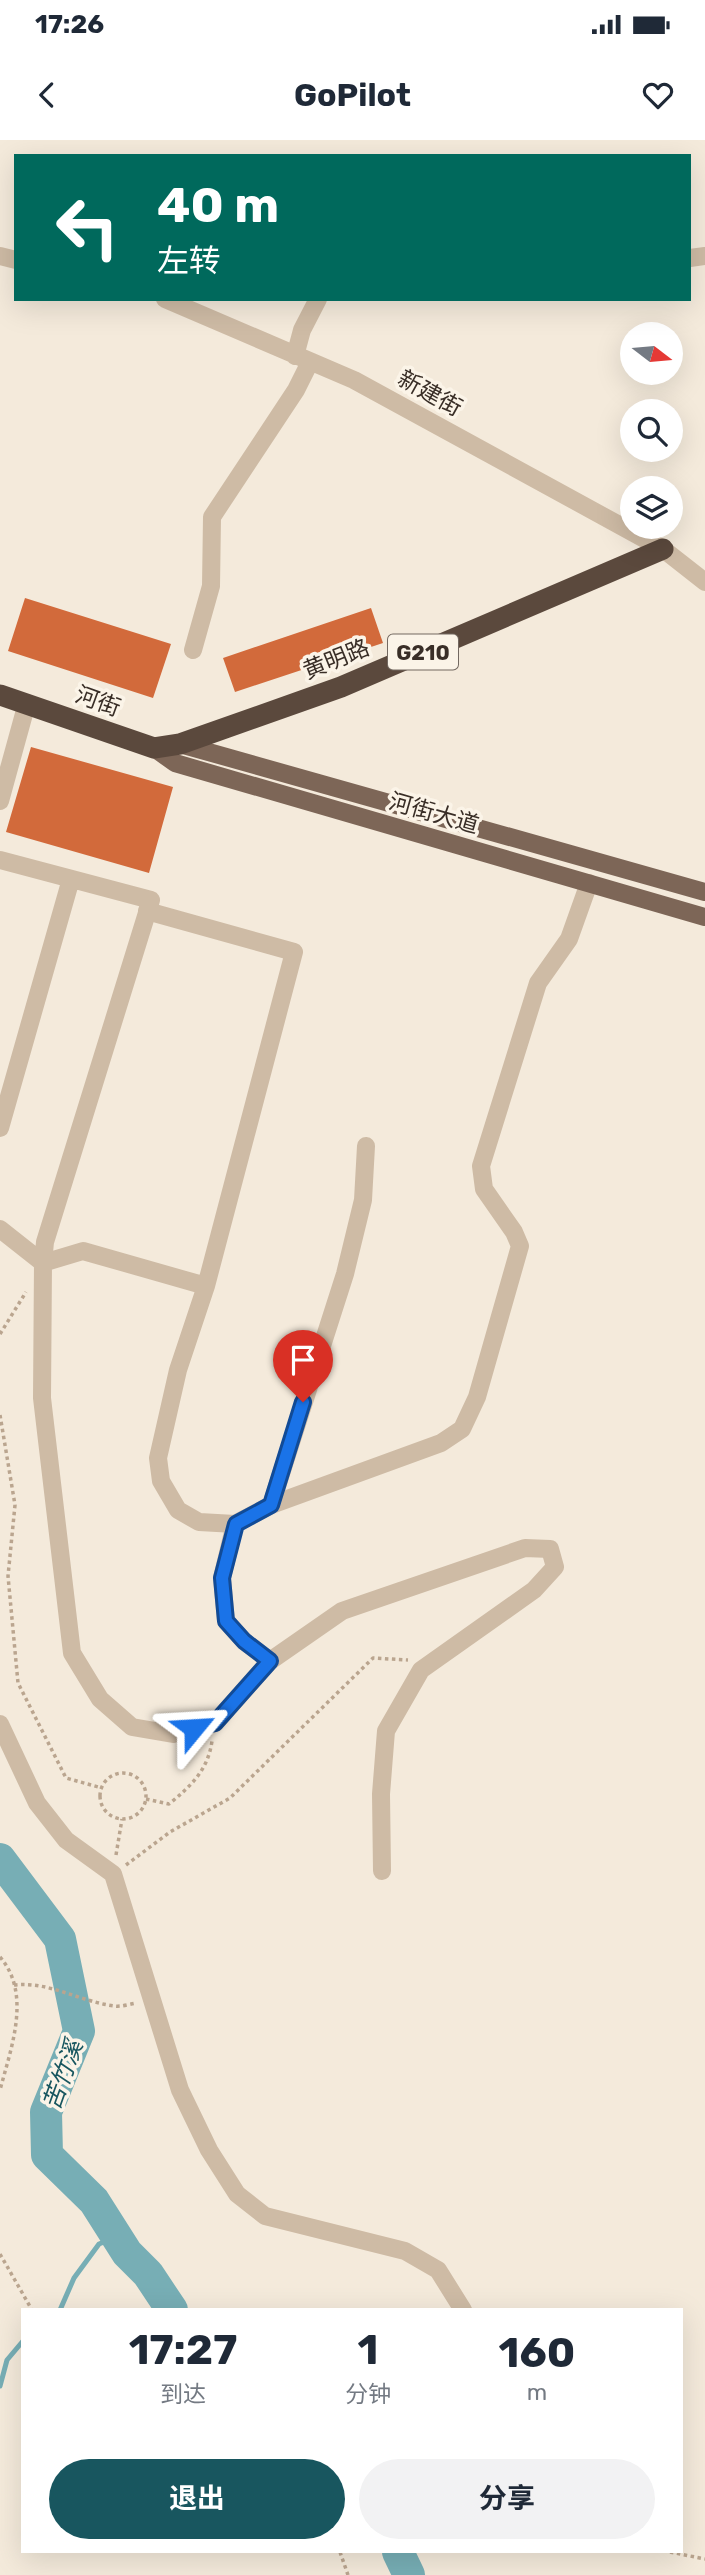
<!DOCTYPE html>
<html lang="zh">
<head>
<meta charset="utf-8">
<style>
  body { margin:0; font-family:Rubik,"Noto Sans SC",sans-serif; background:#f2f2f3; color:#1f2937; height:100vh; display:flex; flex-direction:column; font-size:26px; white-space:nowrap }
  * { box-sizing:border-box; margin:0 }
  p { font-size:23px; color:#747a83 }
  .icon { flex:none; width:38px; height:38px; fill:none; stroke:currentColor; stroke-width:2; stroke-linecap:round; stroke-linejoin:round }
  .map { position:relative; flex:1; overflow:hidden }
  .panel { position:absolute; left:21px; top:2168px; width:662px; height:245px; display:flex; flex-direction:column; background:#fff; border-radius:0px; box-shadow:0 7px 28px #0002 }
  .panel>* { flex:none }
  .banner { position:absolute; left:14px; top:14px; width:677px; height:147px; border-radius:0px; box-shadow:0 7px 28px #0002; background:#00695c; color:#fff; overflow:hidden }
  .needle { width:46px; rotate:106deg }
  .controls { position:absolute; left:620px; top:182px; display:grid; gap:14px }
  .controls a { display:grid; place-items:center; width:63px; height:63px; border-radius:50%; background:#fff; box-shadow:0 7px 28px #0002; font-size:35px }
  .pin { position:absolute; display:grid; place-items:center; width:60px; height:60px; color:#fff; margin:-72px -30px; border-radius:50% 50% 50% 0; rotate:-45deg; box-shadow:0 0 7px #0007 }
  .pin .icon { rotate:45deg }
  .me { position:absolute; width:77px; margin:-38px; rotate:63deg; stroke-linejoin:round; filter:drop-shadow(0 0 5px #0008) }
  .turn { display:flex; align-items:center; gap:24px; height:147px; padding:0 28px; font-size:32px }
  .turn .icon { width:91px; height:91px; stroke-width:2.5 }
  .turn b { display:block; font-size:49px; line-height:60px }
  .eta { display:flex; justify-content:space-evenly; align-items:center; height:119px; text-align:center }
  .eta b { font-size:42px; font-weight:700; line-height:49px }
  .primary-button { display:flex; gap:14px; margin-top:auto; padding:14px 28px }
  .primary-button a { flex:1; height:80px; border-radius:42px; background:#18565f; color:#fff; font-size:28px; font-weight:700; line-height:80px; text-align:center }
  .primary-button a+a { background:#f2f2f3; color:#1f2937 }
  .status { display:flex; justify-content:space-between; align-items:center; height:49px; padding:0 35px; background:#fff; direction:ltr }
  .status svg { height:19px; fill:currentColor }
  header { display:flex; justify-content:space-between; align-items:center; height:91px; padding:0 28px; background:#fff; font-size:32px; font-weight:700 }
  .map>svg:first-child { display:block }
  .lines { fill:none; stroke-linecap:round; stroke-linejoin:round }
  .stream { stroke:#77aeb5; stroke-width:5 }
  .river { stroke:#77aeb5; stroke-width:32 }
  .building { fill:#d26a3b }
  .path { stroke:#baa58f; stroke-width:3.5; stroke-dasharray:3.5 3.5; stroke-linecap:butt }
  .minor { stroke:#cebba5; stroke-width:18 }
  .major { stroke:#7d6657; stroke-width:18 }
  .highway { stroke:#5b493d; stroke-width:21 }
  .route-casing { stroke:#114b97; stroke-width:18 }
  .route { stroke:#1a73e8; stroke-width:12 }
  .labels { text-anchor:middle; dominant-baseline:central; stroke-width:7; stroke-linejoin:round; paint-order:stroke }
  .shield { fill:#fbf4e8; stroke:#736961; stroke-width:2 }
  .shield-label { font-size:21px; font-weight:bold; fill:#392e27 }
  .street-label { font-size:23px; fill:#392e27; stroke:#fbf4e8 }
  .water-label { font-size:24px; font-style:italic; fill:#18565f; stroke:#fbf4e8 }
</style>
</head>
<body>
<div class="status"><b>17:26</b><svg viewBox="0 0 49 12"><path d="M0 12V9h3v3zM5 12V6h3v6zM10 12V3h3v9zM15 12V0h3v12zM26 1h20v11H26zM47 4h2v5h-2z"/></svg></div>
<header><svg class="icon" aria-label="back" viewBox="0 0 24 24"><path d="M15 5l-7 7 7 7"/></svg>GoPilot<svg class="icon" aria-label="heart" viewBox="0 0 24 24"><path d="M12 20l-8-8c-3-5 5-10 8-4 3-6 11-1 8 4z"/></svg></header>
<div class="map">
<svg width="705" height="2435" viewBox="0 0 705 2435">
  <rect width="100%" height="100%" fill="#f4eadb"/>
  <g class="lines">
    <!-- stream -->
    <path class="stream" d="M60 2170 74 2138 99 2104 116 2097
      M0 2246 7 2220 23 2201"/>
    <!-- river -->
    <path class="river" d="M0 1719 60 1799 79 1891 46 1972 47 2015 94 2061 127 2113 148 2134 172 2170
      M398 2412 409 2435"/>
  </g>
  <!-- building -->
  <path class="building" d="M25 458 171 504 153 558 8 511Z
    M371 468 383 503 235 552 223 518Z
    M31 607 173 647 149 733 6 692Z"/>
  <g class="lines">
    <!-- path -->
    <path class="path" d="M0 1194 26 1152
      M0 1275 15 1365 8 1436 18 1543 66 1638 102 1648
      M100 1656a23 23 0 1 1 46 0a23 23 0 1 1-46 0Z
      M146 1659 169 1664C191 1646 208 1630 212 1601
      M116 1715 122 1679
      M126 1725 170 1692 230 1658 373 1518 408 1520
      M0 1817C32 1854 11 1908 0 1950
      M14 1845C50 1841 80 1862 115 1866 121 1867 130 1864 136 1863
      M0 2114 32 2170
      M340 2412 348 2435
      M670 2412 705 2419"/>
    <!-- minor -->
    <path class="minor" d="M0 116 16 120
      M690 118 705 116
      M165 159 354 240 663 409 705 442
      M295 216 302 190 318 159
      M193 510 211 446 212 377 296 250 310 222
      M0 661 27 563
      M0 720 151 760 45 1102 43 1123 42 1258 72 1513 100 1559 132 1587 173 1594 215 1583 270 1521 342 1471 525 1408 550 1409 555 1427 534 1450 421 1530 386 1591 381 1654 382 1731
      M147 771 294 812 206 1146 178 1230 158 1318 161 1341 178 1370 199 1382 235 1384 271 1365 441 1303 462 1289 477 1257 520 1106 514 1092 484 1049 481 1026 538 843 569 799 589 743
      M0 988 71 739
      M0 1089 43 1123 83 1111 206 1146
      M271 1365 345 1134 363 1060 366 1006
      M235 1384 222 1438 226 1481 244 1501 270 1521
      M0 1584 37 1663 66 1700 113 1734 180 1950 209 2010 237 2054 265 2076 405 2111 438 2130 463 2170"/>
    <!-- major -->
    <path class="major" d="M180 604 705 752
      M154 608 175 623 705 777"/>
    <!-- highway -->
    <path class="highway" d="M0 555 154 608 180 604 341 547 663 409"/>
  </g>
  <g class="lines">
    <!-- route casing -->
    <g class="route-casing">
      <path id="route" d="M194 1588 215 1583 270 1521 244 1501 226 1481 222 1438 236 1384 271 1365 303 1262"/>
    </g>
    <!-- route -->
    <use href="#route" class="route"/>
  </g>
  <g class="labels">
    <!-- shield labels -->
    <rect class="shield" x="388" y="494.5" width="70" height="35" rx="5"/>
    <g class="shield-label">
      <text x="423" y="512">G210</text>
    </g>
    <!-- street labels -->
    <g class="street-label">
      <text transform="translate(430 253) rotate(29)">新建街</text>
      <text transform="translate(336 519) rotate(-22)">黄明路</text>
      <text transform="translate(98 561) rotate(20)">河街</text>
      <text transform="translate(434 673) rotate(16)">河街大道</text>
    </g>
    <!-- water labels -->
    <g class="water-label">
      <text transform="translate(63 1935) rotate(-70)">苦竹溪</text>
    </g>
  </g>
</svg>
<div class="controls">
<a><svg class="needle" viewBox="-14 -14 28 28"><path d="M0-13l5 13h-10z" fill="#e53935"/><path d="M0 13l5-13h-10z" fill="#747a83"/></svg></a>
<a><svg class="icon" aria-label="search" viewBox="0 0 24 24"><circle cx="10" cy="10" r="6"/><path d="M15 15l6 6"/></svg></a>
<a><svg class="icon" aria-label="layers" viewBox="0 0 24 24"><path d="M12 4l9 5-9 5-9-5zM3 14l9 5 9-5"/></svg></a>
</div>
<div class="pin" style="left:303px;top:1262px;background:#d93025"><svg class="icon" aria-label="arrive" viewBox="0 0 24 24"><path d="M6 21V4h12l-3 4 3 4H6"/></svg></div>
<svg class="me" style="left:194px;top:1588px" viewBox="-20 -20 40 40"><path d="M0-17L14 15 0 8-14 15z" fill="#1a73e8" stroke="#fff" stroke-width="4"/></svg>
<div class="banner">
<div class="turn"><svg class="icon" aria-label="left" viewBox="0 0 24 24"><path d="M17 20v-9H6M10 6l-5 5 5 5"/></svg><div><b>40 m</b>左转</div></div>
</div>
<section class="panel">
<div class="eta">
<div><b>17:27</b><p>到达</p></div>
<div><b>1</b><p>分钟</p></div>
<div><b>160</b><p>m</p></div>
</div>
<div class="primary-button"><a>退出</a><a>分享</a></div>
</section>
</div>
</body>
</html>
